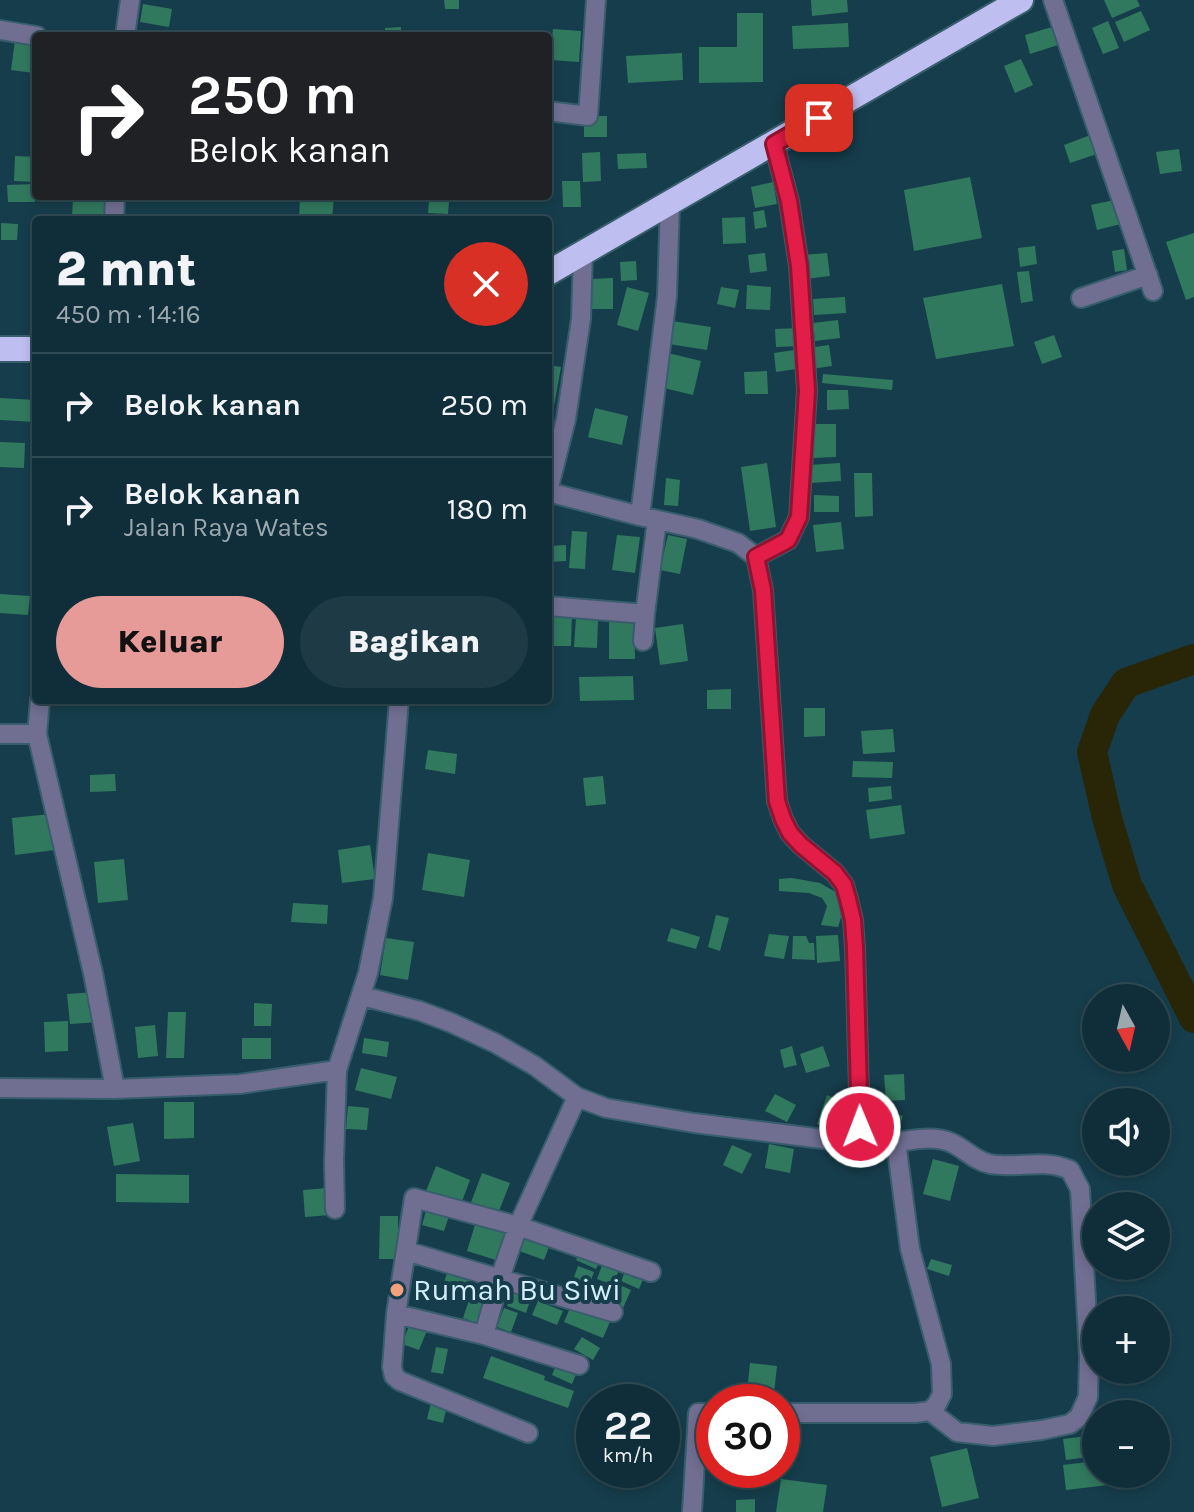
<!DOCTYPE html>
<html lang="id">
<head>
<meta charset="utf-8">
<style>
  body { margin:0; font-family:Karla,sans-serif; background:#1e3a44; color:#f1f3f6; height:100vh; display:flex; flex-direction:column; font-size:30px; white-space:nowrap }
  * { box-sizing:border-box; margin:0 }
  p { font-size:26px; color:#9ca8ae }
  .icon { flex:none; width:44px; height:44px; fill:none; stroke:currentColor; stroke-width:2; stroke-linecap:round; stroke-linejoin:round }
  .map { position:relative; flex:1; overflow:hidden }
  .side { position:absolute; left:32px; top:216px; width:520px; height:488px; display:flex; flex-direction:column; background:#102e39; border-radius:8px; box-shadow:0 4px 12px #0003,0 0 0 2px #304a53 }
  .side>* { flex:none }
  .guide { position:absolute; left:32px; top:32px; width:520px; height:168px; border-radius:8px; box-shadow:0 4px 12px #0003,0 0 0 2px #304a53; background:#202124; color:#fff; overflow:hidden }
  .needle { width:52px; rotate:172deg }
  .tools { position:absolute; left:1082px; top:984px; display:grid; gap:16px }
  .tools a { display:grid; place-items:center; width:88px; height:88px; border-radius:50%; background:#102e39; box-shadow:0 4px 12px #0003,0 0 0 2px #304a53; font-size:40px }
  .speed { position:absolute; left:576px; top:1384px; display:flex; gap:16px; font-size:40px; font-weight:700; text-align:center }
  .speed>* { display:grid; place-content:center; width:104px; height:104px; border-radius:50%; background:#102e39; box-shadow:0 4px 12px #0003,0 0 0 2px #304a53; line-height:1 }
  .speed small { font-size:20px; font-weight:400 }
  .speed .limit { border:12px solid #d22; background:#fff; color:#111 }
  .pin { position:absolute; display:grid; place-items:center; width:68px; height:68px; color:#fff; margin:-34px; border-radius:16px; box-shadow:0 4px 12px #0006 }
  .me { position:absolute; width:88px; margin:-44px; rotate:359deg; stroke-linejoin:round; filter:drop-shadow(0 0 6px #0008) }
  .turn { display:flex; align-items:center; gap:28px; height:168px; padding:0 24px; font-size:36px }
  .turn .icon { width:104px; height:104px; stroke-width:2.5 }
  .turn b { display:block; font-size:56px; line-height:68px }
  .round { display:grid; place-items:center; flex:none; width:84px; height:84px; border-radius:42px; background:#1e3a44 }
  .summary { display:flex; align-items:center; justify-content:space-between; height:136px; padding:0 24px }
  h1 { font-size:48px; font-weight:800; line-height:60px }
  .cta { display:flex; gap:16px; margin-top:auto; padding:16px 24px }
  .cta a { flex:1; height:92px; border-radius:48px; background:#e69b98; color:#111; font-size:32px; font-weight:800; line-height:92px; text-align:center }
  .cta a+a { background:#1e3a44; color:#f1f3f6 }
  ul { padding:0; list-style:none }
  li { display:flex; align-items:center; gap:24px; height:104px; padding:0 24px; border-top:2px solid #304a53 }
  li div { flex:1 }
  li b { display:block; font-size:30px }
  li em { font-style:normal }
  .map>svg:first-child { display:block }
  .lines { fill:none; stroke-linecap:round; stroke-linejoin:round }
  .river { stroke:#282607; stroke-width:30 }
  .building { fill:#31795e }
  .minor-casing { stroke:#385d6c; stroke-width:22 }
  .highway-casing { stroke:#385d6c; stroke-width:28 }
  .minor { stroke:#706f92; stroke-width:18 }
  .highway { stroke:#bfbef1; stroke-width:24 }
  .route-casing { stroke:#92132f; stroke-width:20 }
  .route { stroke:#e11d48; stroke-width:14 }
  .poi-dot { fill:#f1a17c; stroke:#163d4c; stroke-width:3 }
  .labels { text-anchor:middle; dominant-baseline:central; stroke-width:8; stroke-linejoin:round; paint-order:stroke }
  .poi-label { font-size:30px; fill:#d2effb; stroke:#163d4c; text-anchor:start }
</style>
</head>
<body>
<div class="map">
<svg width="1194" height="1512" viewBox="0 0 1194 1512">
  <rect width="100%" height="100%" fill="#163d4c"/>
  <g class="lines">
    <!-- river -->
    <path class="river" d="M1194 659 1126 683 1105 715 1092 752 1107 818 1127 885 1194 1018"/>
  </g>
  <!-- building -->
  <path class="building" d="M444 0H459V9H445Z
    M811 0H847L848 12 812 16Z
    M1104 0H1137L1140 6 1112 18Z
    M143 4 172 9 169 27 140 22Z
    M1141 11 1150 30 1124 42 1115 22Z
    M737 13H763V82L699 83V47H737Z
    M1108 21 1119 48 1103 54 1092 28Z
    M848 23 849 47 793 49 792 26Z
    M401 27V36H385V28Z
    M1052 27 1058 45 1030 54 1025 35Z
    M553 29 581 31 579 62 550 60Z
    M15 40 36 43 34 73 11 70Z
    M682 53 683 80 628 83 626 56Z
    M1021 59 1033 85 1015 93 1004 66Z
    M584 116H607V137H584Z
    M1093 134 1100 153 1070 163 1064 145Z
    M1179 149 1182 171 1160 174 1156 152Z
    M600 152 601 181 583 182 582 153Z
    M646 153 647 168 618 169 617 154Z
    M15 156 36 157V182L14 181Z
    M970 177 982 238 914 251 904 190Z
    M562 181H580L581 207H563Z
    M773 182 777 204 755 208 751 187Z
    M35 184V202H8L7 185Z
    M300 196H334L332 220H299Z
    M73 198 107 200 106 218 72 217Z
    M1119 199 1125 223 1097 230 1091 205Z
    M429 200 449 201 448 214 428 213Z
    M764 210 767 227 755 229 753 212Z
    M745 217 746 243 723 244 722 218Z
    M1 223 18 224 17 240H1Z
    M1194 233V297L1186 300 1166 242Z
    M1035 246 1037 264 1020 267 1018 248Z
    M1124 249 1127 270 1115 272 1112 251Z
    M765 253 767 271 750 273 748 255Z
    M827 253 830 276 805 279 803 255Z
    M636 261 637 280 621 281 620 262Z
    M1029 271 1033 301 1021 303 1017 272Z
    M613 278V309H592L591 279Z
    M1002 284 1014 346 936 359 923 298Z
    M747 285 771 287 770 310 746 309Z
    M627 287 649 293 638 331 617 325Z
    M721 287 739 290 735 308 717 304Z
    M845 297 846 313 814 315 813 299Z
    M838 320 840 338 815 341 813 323Z
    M672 321 711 327 707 350 669 344Z
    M799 328 800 346 776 347 775 329Z
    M1054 335 1062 357 1042 364 1034 342Z
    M829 345 832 366 811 369 808 348Z
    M801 349 803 368 776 372 774 353Z
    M668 353 701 361 693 395 660 387Z
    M548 365 561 367 553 412 548 411Z
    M767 371 768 394H745L744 372Z
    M823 374 893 380 892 390 822 383Z
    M827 390H848L849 409 827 410Z
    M0 398 36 400V422L0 420Z
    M595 408 628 416 622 445 588 437Z
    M811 424H836V457L812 458Z
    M0 442 25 443 24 468 0 467Z
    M767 463 776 527 750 531 741 467Z
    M840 463 841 481 810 483 809 465Z
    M854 473H872L873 516 855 517Z
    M666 478 680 480 678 506 664 505Z
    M814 495 839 496V512H814Z
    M841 522 844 549 816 552 813 525Z
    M572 531 587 532 585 569 569 568Z
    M617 535 640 537 635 573 612 570Z
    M668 535 687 539 680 574 660 570Z
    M566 545V561L548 562V546Z
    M0 594 30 596 28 615 0 613Z
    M548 611 572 612 571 646H548Z
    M576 618 598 620 597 648 574 647Z
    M609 618H634L635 659H609Z
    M683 624 688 661 660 665 655 628Z
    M633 676 634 700 580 701 579 677Z
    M731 689V709H707V690Z
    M804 708H825V736L804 737Z
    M893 729 895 752 863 754 861 731Z
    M428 750 457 754 455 774 425 769Z
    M853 761 893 762 892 778 852 777Z
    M115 774 116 791 90 792V775Z
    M603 776 606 804 586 806 583 778Z
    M891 786 892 799 869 802 868 788Z
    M901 805 905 834 870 839 866 810Z
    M51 814 55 850 15 855 12 818Z
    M370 845 375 879 342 883 338 850Z
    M428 853 470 860 464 897 422 890Z
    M124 859 128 900 98 903 94 862Z
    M792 878 820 883 839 894 845 905 838 927 821 925 827 906 822 898 809 893 779 891V879Z
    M293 903 328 905 327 924 291 922Z
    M716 915 729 918 720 951 708 947Z
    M671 928 700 937 696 949 667 941Z
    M769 934 789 936 784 959 764 956Z
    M838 935 840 961 817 963 816 936Z
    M793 936H806L809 943H814L815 960 792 959Z
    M386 938 414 942 408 980 380 975Z
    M96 992 99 1022 70 1024 67 994Z
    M254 1003 272 1004 271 1026H254Z
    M168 1012H186L184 1058H166Z
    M68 1021V1051L45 1052 44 1022Z
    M155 1025 158 1056 138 1058 135 1027Z
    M242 1038H271V1059H242Z
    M364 1038 389 1042 387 1057 362 1053Z
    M792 1046 797 1065 784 1068 780 1050Z
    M823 1046 830 1066 806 1073 800 1054Z
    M361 1068 397 1077 391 1099 355 1090Z
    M904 1074 905 1100 886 1101 884 1075Z
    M775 1094 796 1105 787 1122 765 1111Z
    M827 1095 839 1100 829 1128 817 1124Z
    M164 1102H194V1138L164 1139Z
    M348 1106 369 1108 367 1130 346 1129Z
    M882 1109 903 1116 898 1131 877 1124Z
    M133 1123 140 1161 114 1166 107 1127Z
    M769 1144 794 1149 790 1173 765 1168Z
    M732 1145 752 1154 742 1174 723 1165Z
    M933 1159 959 1166 950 1201 923 1194Z
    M436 1166 470 1180 461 1204 426 1191Z
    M482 1173 510 1183 497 1216 470 1205Z
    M116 1174 189 1175V1203L116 1202Z
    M328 1188 330 1215 305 1217 303 1190Z
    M427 1207 450 1213 444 1231 422 1225Z
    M380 1216H398V1259H379Z
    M477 1218 509 1228 499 1261 467 1251Z
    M522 1228 552 1239 544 1260 514 1249Z
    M582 1248 602 1256 596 1269 576 1260Z
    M931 1259 952 1265 949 1276 927 1269Z
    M604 1260 621 1265 613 1285 597 1279Z
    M628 1265 646 1272 639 1289 621 1281Z
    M578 1266 594 1272 588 1288 572 1283Z
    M447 1273 472 1280 465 1303 440 1295Z
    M622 1286 631 1290 623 1308 613 1304Z
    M512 1291 531 1298 526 1313 507 1306Z
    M470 1297 491 1304 483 1325 463 1318Z
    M538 1301 563 1311 557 1325 532 1315Z
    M573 1301 612 1317 603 1338 564 1322Z
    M1155 1304 1157 1310H1131V1309Z
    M504 1308 518 1313 511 1332 497 1327Z
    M411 1321 428 1328 419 1350 402 1344Z
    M582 1337 600 1348 593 1360 574 1349Z
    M436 1347 448 1349 443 1374 431 1372Z
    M491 1356 545 1376 544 1380 574 1391 568 1408 483 1378Z
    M557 1363 577 1372 572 1384 552 1375Z
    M750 1363 777 1366 773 1402H746Z
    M431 1402 447 1406 443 1423 427 1419Z
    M1096 1435V1456L1066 1460 1063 1439Z
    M967 1448 979 1498 942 1507 930 1457Z
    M1096 1461V1474H1106L1108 1485 1066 1490 1063 1465Z
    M781 1479 827 1485 823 1512H776Z
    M755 1499V1512H736V1500Z"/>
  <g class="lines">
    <!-- minor casing -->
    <g class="minor-casing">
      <path id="minor" d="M1053 0 1153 291
        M0 30 37 36
        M125 36 130 0
        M548 111 588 116 596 0
        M114 220 115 196
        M1081 298 1148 275
        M548 491 566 419 581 319 583 253
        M640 516 667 296 670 204
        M756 557 788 540 799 517 807 391 799 266 789 201 774 144
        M548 606 645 614
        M643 641 645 614 657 520
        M40 700 37 734 93 973 115 1089
        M0 734H37
        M362 996 420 1011 452 1023 495 1043 535 1066 577 1097 606 1108 694 1123 839 1141C849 1139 857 1138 860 1127L855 948 853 920 848 899 844 885 835 873 801 845 790 833 783 819 777 801 763 590 756 557 738 543 698 529 640 516 548 492
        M0 1088 115 1089 240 1084 337 1070
        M896 1142C914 1140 934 1135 952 1143 965 1149 975 1161 990 1164 1017 1169 1043 1158 1070 1170L1080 1189 1089 1357 1088 1397 1079 1417 1070 1424 1042 1430 993 1436 957 1432 930 1411
        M335 1209 334 1161 337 1070 368 973 383 898 399 700
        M406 1251 613 1312
        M396 1314 484 1335 579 1365
        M484 1335 500 1278 518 1226 577 1097
        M782 1413H915L930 1411 937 1404 942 1394 941 1364 910 1249 896 1142 850 1139
        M528 1433 400 1381 394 1376 392 1367 396 1314 414 1198 518 1226 651 1272
        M692 1512 698 1413H714"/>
    </g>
    <!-- highway casing -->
    <g class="highway-casing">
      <path id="highway" d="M548 273 1021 0
        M0 349H36"/>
    </g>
    <!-- minor -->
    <use href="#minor" class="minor"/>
    <!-- highway -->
    <use href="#highway" class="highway"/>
  </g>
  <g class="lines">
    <!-- route casing -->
    <g class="route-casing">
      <path id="route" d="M819 118 774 144 789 201 799 266 807 391 799 517 788 540 756 557 763 590 777 801 783 819 790 833 801 845 835 873 844 885 848 899 853 920 855 948 860 1127"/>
    </g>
    <!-- route -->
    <use href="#route" class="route"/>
  </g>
  <!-- markers -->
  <circle class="poi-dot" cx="397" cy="1290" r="8"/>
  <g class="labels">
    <!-- poi labels -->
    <g class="poi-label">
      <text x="413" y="1290">Rumah Bu Siwi</text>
    </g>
  </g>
</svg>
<div class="tools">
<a><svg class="needle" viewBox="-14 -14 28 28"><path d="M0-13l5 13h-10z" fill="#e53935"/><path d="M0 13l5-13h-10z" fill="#9ca8ae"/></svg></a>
<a><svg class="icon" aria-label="sound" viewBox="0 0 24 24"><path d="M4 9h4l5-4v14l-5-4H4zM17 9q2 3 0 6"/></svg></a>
<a><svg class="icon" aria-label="layers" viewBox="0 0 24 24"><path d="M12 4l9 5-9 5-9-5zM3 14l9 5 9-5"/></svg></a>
<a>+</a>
<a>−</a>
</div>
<div class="speed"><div>22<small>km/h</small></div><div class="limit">30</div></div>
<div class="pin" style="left:819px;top:118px;background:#d93025"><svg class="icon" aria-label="arrive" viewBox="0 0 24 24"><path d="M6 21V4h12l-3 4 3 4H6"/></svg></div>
<svg class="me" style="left:860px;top:1127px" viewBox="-20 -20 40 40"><circle r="17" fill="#e11d48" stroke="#fff" stroke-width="3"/><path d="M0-11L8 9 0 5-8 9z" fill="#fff"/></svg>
<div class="guide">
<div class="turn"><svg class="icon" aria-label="right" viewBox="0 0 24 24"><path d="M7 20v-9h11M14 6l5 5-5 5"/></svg><div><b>250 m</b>Belok kanan</div></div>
</div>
<section class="side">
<div class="summary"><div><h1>2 mnt</h1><p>450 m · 14:16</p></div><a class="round" style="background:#d93025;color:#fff"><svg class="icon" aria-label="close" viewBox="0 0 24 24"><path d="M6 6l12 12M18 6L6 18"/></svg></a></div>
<ul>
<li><svg class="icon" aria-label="right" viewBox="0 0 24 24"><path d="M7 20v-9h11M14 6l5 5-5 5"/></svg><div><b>Belok kanan</b></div><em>250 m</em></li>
<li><svg class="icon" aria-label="right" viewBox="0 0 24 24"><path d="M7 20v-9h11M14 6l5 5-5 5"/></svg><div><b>Belok kanan</b><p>Jalan Raya Wates</p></div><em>180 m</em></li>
</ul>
<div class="cta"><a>Keluar</a><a>Bagikan</a></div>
</section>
</div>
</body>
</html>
